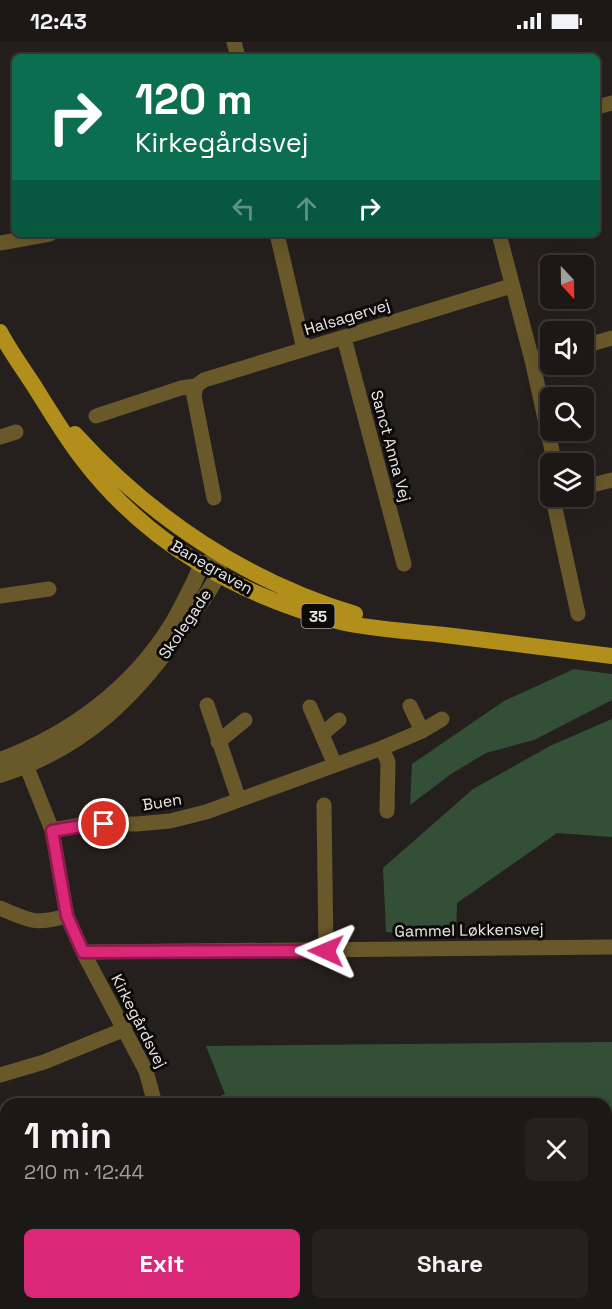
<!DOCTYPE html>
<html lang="en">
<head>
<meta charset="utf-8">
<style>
  body { margin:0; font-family:"Space Grotesk",sans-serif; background:#25211f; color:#f1f3f6; height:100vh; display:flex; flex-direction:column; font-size:22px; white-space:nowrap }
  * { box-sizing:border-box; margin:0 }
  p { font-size:20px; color:#a0a0a1 }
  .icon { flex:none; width:33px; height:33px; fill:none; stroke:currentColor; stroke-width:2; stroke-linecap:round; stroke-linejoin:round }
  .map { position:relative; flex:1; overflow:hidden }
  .details { position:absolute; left:0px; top:1056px; width:612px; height:212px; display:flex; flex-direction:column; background:#1c1816; border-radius:18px 18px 0 0; box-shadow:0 6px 24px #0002,0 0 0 2px #3a3735 }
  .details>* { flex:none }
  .guide { position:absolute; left:12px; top:12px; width:588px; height:183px; border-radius:9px; box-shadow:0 6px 24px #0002,0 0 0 2px #3a3735; background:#0b6e4f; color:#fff; overflow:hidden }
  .needle { width:39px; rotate:158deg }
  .tools { position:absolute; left:540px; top:213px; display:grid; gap:12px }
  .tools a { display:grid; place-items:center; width:54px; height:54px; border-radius:9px; background:#1c1816; box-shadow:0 6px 24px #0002,0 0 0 2px #3a3735; font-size:30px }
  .pin { position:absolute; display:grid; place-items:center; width:51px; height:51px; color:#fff; margin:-26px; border:3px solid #fff; border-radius:50%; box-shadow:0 2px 6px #0007 }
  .me { position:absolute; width:66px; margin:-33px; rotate:271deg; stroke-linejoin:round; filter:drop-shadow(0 0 4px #0008) }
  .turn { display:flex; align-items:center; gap:21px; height:126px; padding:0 24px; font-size:27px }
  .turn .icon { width:78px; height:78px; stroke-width:2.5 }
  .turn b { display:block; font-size:42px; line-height:51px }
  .lanes { display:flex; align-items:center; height:57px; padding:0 24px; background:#0003; justify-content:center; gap:30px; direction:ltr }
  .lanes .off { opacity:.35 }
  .round { display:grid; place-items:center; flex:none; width:63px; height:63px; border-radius:9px; background:#25211f }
  .headline { display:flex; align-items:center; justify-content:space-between; height:102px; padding:0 24px }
  h1 { font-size:36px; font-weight:600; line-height:45px }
  .primary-button { display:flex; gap:12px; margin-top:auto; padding:12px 24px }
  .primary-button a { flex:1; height:69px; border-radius:9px; background:#db2777; color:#fff; font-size:24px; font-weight:600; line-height:69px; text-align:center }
  .primary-button a+a { background:#25211f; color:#f1f3f6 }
  .status { display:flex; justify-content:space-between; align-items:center; height:42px; padding:0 30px; background:#1c1816; direction:ltr }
  .status svg { height:16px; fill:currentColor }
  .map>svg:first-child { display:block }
  .green { fill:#335036 }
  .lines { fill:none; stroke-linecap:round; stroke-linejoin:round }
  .minor { stroke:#69582a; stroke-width:15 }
  .tertiary { stroke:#69582a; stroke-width:16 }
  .primary { stroke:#b28e1b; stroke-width:16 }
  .route-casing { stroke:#8e194d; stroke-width:15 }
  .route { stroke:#db2777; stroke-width:10 }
  .labels { text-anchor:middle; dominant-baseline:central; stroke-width:6; stroke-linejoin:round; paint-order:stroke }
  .shield { fill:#0c0a09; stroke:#a8a5a4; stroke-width:1.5 }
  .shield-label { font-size:15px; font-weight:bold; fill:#ebe8e6 }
  .street-label { font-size:16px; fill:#ebe8e6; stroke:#0c0a09 }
</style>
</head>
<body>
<div class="status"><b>12:43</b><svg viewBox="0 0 49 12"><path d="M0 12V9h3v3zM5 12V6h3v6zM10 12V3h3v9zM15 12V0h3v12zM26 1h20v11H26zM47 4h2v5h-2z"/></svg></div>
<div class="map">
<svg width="612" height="1267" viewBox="0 0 612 1267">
  <rect width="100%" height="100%" fill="#25201e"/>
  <!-- green -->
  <path class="green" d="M574 627 612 632V658L534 698 486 711 451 732 410 763 412 722 504 659Z
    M612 677V795L557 791 457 861 456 895 386 890 383 826 473 747 552 703Z
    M612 1000V1267H0V1135L6 1132V1262H606V1062H212L211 1058 225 1052 206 1004Z"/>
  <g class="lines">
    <!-- minor -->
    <path class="minor" d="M234 0 238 15
      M597 65 612 61
      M277 192 304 307
      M499 192 532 318 555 422
      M0 201 50 192
      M344 296 404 522
      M584 304 612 296
      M532 318 550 313
      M96 374 181 346 196 344
      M0 395 16 390
      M584 445 612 438
      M555 454V466L578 572
      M214 456 194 354 196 344 204 338 511 244
      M0 554 49 547
      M207 663 239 758
      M410 664 422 689
      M310 665 335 723
      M322 692 339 678
      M218 700 245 678
      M382 706 388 720 387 769
      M22 713 52 788 67 874 83 910 146 1029 155 1062
      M324 763 326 909
      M52 788 88 782H137L170 779 206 770 382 706 422 689 442 677
      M0 866C31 879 34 883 67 874
      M83 910 612 905
      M0 1033 44 1020 125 987
      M180 1262 182 1267"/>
    <!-- tertiary -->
    <path class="tertiary" d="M0 718C69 693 131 647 170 585 179 571 186 555 194 540 196 535 199 528 202 524 205 521 211 519 214 517
      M0 733C85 706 140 652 188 578 196 567 215 543 218 531 219 526 219 519 220 513"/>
    <!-- primary -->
    <path class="primary" d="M0 290C12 313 28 333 41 355 55 377 68 399 84 419 148 502 241 555 341 580 375 588 411 589 445 593 501 600 556 607 612 614
      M75 392C151 476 246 539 355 572"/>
  </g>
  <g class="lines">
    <!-- route casing -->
    <g class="route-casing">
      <path id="route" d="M104 782 88 783 52 789 67 874 83 910 326 909"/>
    </g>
    <!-- route -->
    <use href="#route" class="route"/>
  </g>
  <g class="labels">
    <!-- shield labels -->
    <rect class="shield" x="301.5" y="562" width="33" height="24" rx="4.5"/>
    <g class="shield-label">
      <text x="318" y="574">35</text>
    </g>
    <!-- street labels -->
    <g class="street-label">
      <text transform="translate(347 275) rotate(-17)">Halsagervej</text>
      <text transform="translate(391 404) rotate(75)">Sanct Anna Vej</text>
      <text transform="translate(212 525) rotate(30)">Banegraven</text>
      <text transform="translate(185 582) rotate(-56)">Skolegade</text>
      <text transform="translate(162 760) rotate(-9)">Buen</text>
      <text transform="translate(469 888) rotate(-1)">Gammel Løkkensvej</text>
      <text transform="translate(139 979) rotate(63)">Kirkegårdsvej</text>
    </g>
  </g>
</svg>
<div class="tools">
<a><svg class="needle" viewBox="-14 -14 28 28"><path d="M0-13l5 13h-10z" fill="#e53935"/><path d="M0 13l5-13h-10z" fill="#a0a0a1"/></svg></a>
<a><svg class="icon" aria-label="sound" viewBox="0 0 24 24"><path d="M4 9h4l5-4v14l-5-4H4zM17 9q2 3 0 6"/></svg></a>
<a><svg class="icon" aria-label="search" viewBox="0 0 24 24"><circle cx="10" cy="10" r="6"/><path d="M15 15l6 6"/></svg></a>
<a><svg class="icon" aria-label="layers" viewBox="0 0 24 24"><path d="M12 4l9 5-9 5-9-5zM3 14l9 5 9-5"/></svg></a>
</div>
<div class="pin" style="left:104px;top:782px;background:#d93025"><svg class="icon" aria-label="arrive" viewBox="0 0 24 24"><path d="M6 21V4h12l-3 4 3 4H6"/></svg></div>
<svg class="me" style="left:326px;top:909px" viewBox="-20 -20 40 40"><path d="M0-17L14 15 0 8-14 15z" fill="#db2777" stroke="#fff" stroke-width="4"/></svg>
<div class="guide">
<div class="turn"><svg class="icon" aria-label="right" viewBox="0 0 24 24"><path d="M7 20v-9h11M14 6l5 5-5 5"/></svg><div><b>120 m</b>Kirkegårdsvej</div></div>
<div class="lanes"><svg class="icon off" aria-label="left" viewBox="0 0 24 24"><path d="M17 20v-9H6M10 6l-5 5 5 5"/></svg><svg class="icon off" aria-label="ahead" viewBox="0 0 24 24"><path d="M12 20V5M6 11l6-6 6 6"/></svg><svg class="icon" aria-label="right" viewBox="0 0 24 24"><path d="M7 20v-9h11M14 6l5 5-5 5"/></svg></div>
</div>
<section class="details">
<div class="headline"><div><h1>1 min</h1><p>210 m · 12:44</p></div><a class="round"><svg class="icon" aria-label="close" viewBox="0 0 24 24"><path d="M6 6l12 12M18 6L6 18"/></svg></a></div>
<div class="primary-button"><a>Exit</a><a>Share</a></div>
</section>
</div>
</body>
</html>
